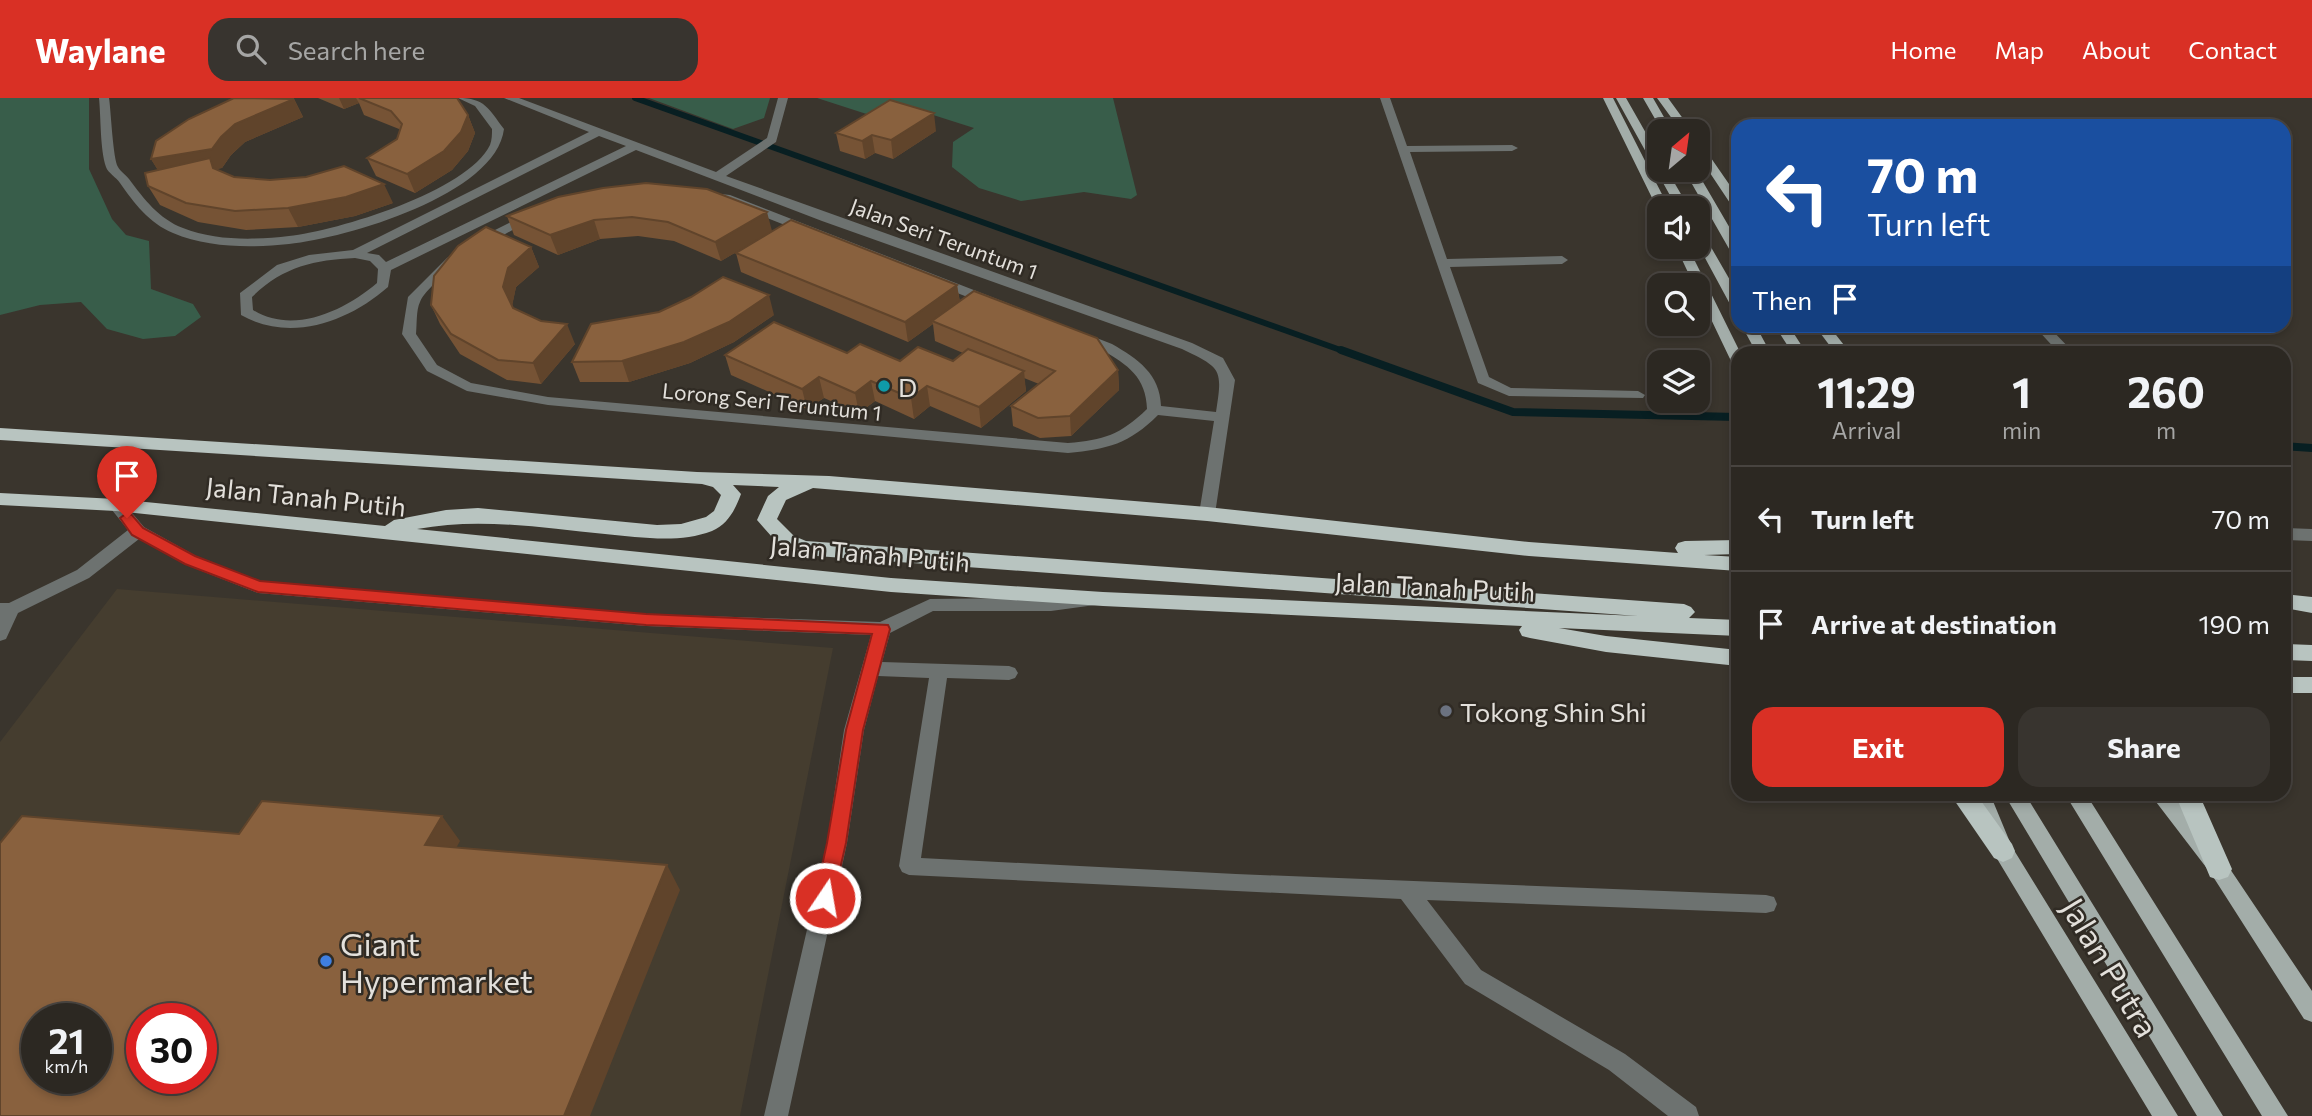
<!DOCTYPE html>
<html lang="en">
<head>
<meta charset="utf-8">
<style>
  body { margin:0; font-family:Commissioner,sans-serif; background:#38342f; color:#f1f3f6; height:100vh; display:flex; flex-direction:column; font-size:26px; white-space:nowrap }
  * { box-sizing:border-box; margin:0 }
  p { font-size:23px; color:#a6a6a5 }
  .icon { flex:none; width:38px; height:38px; fill:none; stroke:currentColor; stroke-width:2; stroke-linecap:round; stroke-linejoin:round }
  .map { position:relative; flex:1; overflow:hidden }
  .side { position:absolute; left:1731px; top:248px; width:560px; height:455px; display:flex; flex-direction:column; background:#2c2822; border-radius:21px; box-shadow:0 4px 10px #0003,0 0 0 2px #484440 }
  .side>* { flex:none }
  .banner { position:absolute; left:1731px; top:21px; width:560px; height:214px; border-radius:21px; box-shadow:0 4px 10px #0003,0 0 0 2px #484440; background:#1a4fa0; color:#fff; overflow:hidden }
  .needle { width:46px; rotate:29deg }
  .tools { position:absolute; left:1647px; top:21px; display:grid; gap:14px }
  .tools a { display:grid; place-items:center; width:63px; height:63px; border-radius:14px; background:#2c2822; box-shadow:0 4px 10px #0003,0 0 0 2px #484440; font-size:35px }
  .speed { position:absolute; left:21px; top:905px; display:flex; gap:14px; font-size:35px; font-weight:700; text-align:center }
  .speed>* { display:grid; place-content:center; width:91px; height:91px; border-radius:50%; background:#2c2822; box-shadow:0 4px 10px #0003,0 0 0 2px #484440; line-height:1 }
  .speed small { font-size:18px; font-weight:400 }
  .speed .limit { border:10px solid #d22; background:#fff; color:#111 }
  .pin { position:absolute; display:grid; place-items:center; width:60px; height:60px; color:#fff; margin:-72px -30px; border-radius:50% 50% 50% 0; rotate:-45deg; box-shadow:0 0 7px #0007 }
  .pin .icon { rotate:45deg }
  .me { position:absolute; width:77px; margin:-38px; rotate:12deg; stroke-linejoin:round; filter:drop-shadow(0 0 5px #0008) }
  .turn { display:flex; align-items:center; gap:24px; height:147px; padding:0 21px; font-size:32px }
  .turn .icon { width:91px; height:91px; stroke-width:2.5 }
  .turn b { display:block; font-size:49px; line-height:60px }
  .then { display:flex; align-items:center; height:66px; padding:0 21px; background:#0003; gap:14px; font-size:26px }
  .eta { display:flex; justify-content:space-evenly; align-items:center; height:119px; text-align:center }
  .eta b { font-size:42px; font-weight:700; line-height:49px }
  .primary-button { display:flex; gap:14px; margin-top:auto; padding:14px 21px }
  .primary-button a { flex:1; height:80px; border-radius:21px; background:#d93025; color:#fff; font-size:28px; font-weight:700; line-height:80px; text-align:center }
  .primary-button a+a { background:#38342f; color:#f1f3f6 }
  ul { padding:0; list-style:none }
  li { display:flex; align-items:center; gap:21px; height:105px; padding:0 21px; border-top:2px solid #484440 }
  li div { flex:1 }
  li b { display:block; font-size:26px }
  li em { font-style:normal }
  header { display:flex; align-items:center; gap:42px; box-sizing:border-box; height:98px; padding:0 35px; background:#d93025; color:#fff }
  header strong { font-size:33px }
  nav { display:flex; gap:38px; margin-inline-start:auto; font-size:24px }
  .search { width:490px; height:63px; background:#38342f; display:flex; align-items:center; gap:18px; box-sizing:border-box; padding:0 24px; border-radius:21px; color:#a6a6a5; font-size:26px }
  .map>svg:first-child { display:block }
  .built { fill:#453d2f; fill-rule:evenodd }
  .green { fill:#385d4a }
  .lines { fill:none; stroke-linecap:round; stroke-linejoin:round }
  .stream-far1 { stroke:#081f22; stroke-width:6 }
  .stream { stroke:#081f22; stroke-width:8 }
  .minor { fill:#6d7270; fill-rule:evenodd }
  .major { fill:#a3ada9; fill-rule:evenodd }
  .highway { fill:#b8c4c0; fill-rule:evenodd }
  .wall { fill:#765335 }
  .shaded-wall { fill:#60442b }
  .building { fill:#89613e; stroke:#60442b; stroke-width:2; fill-rule:evenodd }
  .route { fill:#d93025; stroke:#8d1f18; stroke-width:2 }
  .culture-dot { fill:#0f9aa8; stroke:#302b24; stroke-width:2.5 }
  .worship-dot { fill:#6b7280; stroke:#302b24; stroke-width:2.5 }
  .shop-dot { fill:#3f7fe0; stroke:#302b24; stroke-width:2.5 }
  .labels { text-anchor:middle; dominant-baseline:central; stroke-width:5; stroke-linejoin:round; paint-order:stroke }
  .far-street-label { font-size:21px; fill:#e3e0db; stroke:#302b24 }
  .poi-label { font-size:26px; fill:#e3e0db; stroke:#302b24; text-anchor:start }
  .street-label { font-size:26px; fill:#e3e0db; stroke:#302b24 }
  .near-poi-label { font-size:32px; fill:#e3e0db; stroke:#302b24; text-anchor:start }
  .near-street-label { font-size:32px; fill:#e3e0db; stroke:#302b24 }
</style>
</head>
<body>
<header>
<strong>Waylane</strong>
<div class="search"><svg class="icon" aria-label="search" viewBox="0 0 24 24"><circle cx="10" cy="10" r="6"/><path d="M15 15l6 6"/></svg>Search here</div>
<nav><a>Home</a><a>Map</a><a>About</a><a>Contact</a></nav>
</header>
<div class="map">
<svg width="2312" height="1018" viewBox="0 0 2312 1018">
  <rect width="100%" height="100%" fill="#3a352d"/>
  <!-- built -->
  <path class="built" d="M117 491 833 550 740 1018H0V644ZM37 920H96V980H37ZM142 920H201V980H142Z"/>
  <!-- green -->
  <path class="green" d="M0 0H89V71L112 121 126 137 149 143 151 191 193 206 201 219 175 238 143 241 107 231 81 204 40 207 0 217Z
    M649 0H770L764 20 733 31Z
    M817 0H1113L1137 97 1131 101 1084 94 1021 103 979 90 952 69 953 44 974 30 905 8 882 21Z"/>
  <g class="lines">
    <!-- stream-far1 -->
    <path class="stream-far1" d="M635 0 1346 254"/>
    <!-- stream -->
    <path class="stream" d="M1341 252 1513 314 1737 319
      M2284 348 2312 350"/>
    <!-- minor -->
    <path class="minor" d="M99 0H109C111 13 113 61 118 69 120 73 126 77 129 81 144 101 159 121 183 130 215 143 256 142 289 138 337 133 468 93 490 47 492 42 492 36 492 31L475 8 458 0C485 0 488 10 504 31 496 97 346 140 289 146 252 150 208 150 173 135 149 125 134 105 120 85 116 79 108 75 106 69 100 51 101 20 99 0Z
      M504 0H519L716 74 767 40 778 0H788L776 44 726 78 1192 245 1223 260 1235 282 1215 416 1207 421 1199 416 1214 323 1158 317C1129 346 1108 351 1068 355L548 307 467 293 427 273 402 236 408 199 447 160 483 138 551 104 612 92 658 89 730 97 1112 246C1138 261 1160 276 1161 308L1216 314C1223 270 1221 270 1182 251L822 123 636 52 391 172 388 189C348 224 290 245 241 217L240 195 277 167 309 157 353 152 589 34ZM599 38 626 48 386 164 379 157 367 155ZM658 97 724 103 1102 252C1128 267 1146 279 1147 311 1120 337 1104 342 1068 345L548 299 471 285 437 267 416 236C417 227 416 212 420 204 431 176 532 117 562 109 593 101 626 99 658 97ZM355 160 370 163 378 171 377 185C344 213 293 237 253 212L252 199C282 169 314 162 355 160Z
      M1380 0H1390L1407 48 1512 47 1518 50 1512 53 1410 54 1447 161 1562 158 1568 162 1562 166 1450 169 1489 279 1511 290 1638 293 1645 297 1643 300 1509 298 1478 285Z
      M2034 228H2048L2075 256H2060Z
      M116 402 122 403 144 429 196 458 260 483 646 516 880 524 930 501 1095 499 1098 503 1095 507 1051 513H933L890 535 882 564 1009 568 1015 570 1018 575 1015 580 1009 582 947 580 921 760 1236 776 1766 797 1774 799 1777 806 1774 813 1766 815 1427 802 1481 872 1625 956 1696 1009 1699 1018H1668L1609 972 1465 886 1401 801 909 777 902 774 899 768 929 580 878 578 864 632 847 745 788 1018H764L827 745 844 632 871 537 646 528 258 495 184 466 139 441 89 480 18 515 6 541 0 543V505H9L77 472 128 432 108 407Z
      M2284 430 2312 431V443L2284 442Z"/>
    <!-- major -->
    <path class="major" d="M1603 0H1613L1669 110H1659V113L1657 110Z
      M1616 0H1626L1659 58V72H1667L1689 110H1677Z
      M1643 0H1653L1672 33H1662Z
      M1657 0H1668L1692 33H1681Z
      M1698 46 1702 47 1738 99V112L1734 111 1698 57Z
      M1684 72H1696L1738 144V160L1732 156Z
      M1698 133 1704 137 1738 196V212L1731 208 1698 147Z
      M1676 149H1688L1741 256H1738V267L1731 263 1698 194V187H1694Z
      M1742 228H1756L1771 256H1757Z
      M1775 228H1789L1807 256H1793Z
      M1815 228H1829L1851 256H1836Z
      M1970 696H1990L2012 749 2178 1018H2152L1996 759Z
      M2004 696H2025L2223 1018H2197Z
      M2065 696H2086L2288 1018H2262Z
      M2150 696H2172L2226 765 2312 893V924L2304 921 2212 777Z"/>
    <!-- highway -->
    <path class="highway" d="M0 330 697 374 829 378 1207 409 1529 444 1678 455 1675 450 1678 445 1685 443 1738 442V456L1704 457 1738 459V473L1529 458 1207 423 813 390 786 402 777 421 794 438 806 443 1684 506 1691 509 1695 514 1689 520 1738 522V538L1559 530 1606 538 1738 552V568L1606 554 1530 540 1522 538 1519 532 1522 528 1103 508 891 494 116 413 0 407V395L116 401 385 428 394 422 446 412 478 410 657 427 681 426 706 419 714 413 721 397 713 389 702 386 0 342ZM733 387 779 389 768 398 757 422 780 448 803 457 1638 518 1103 494 891 480 417 431C480 419 541 430 605 436 640 439 678 446 712 433 728 426 735 412 741 396Z
      M2284 496 2312 499V515L2284 510Z
      M2284 546 2312 547V563L2284 562Z
      M2284 579H2312V595H2284Z
      M1950 696H1976L2012 746 2015 753 2012 760 2003 764 1994 760Z
      M2175 696H2199L2232 771 2228 779 2219 782 2210 779Z"/>
  </g>
  <!-- wall -->
  <path class="wall" d="M318 0H457L468 17 475 35 468 53 452 72 415 95 376 78 367 60 397 41 400 33 399 31 364 17 359 5 344 11Z
    M294 1 303 19 245 44 231 57 222 70 216 71 234 79 393 105 355 118 298 129 246 132 198 124 160 107 148 88 158 72 151 61Z
    M936 33 893 61 875 55 865 61 840 53 836 35Z
    M558 99 772 133 721 163 674 143 638 138 600 141 558 157 514 137 507 118Z
    M531 149 539 169 516 189 512 207 513 210 575 246 541 286 507 282 460 256 440 226 431 207Z
    M736 155 957 187 960 204 1118 272 1119 292 1071 338 1040 340 1013 328 1011 308 1039 286 1024 280 1026 293 981 330 930 308 914 321 875 303 859 315 824 300 807 311 731 277 725 257 847 255 900 263H953L963 255 935 243 933 226 908 244 741 174Z
    M774 217 734 244 690 265 629 284H580L572 264Z"/>
  <!-- shaded-wall -->
  <path class="shaded-wall" d="M339 0H356L359 5 344 11Z
    M294 1 303 19 245 44 231 57 222 70 162 79 151 61 221 39 235 26Z
    M934 15 936 33 893 61 891 42Z
    M468 17 475 35 468 53 452 72 415 95 407 76Z
    M872 37 875 55 865 61 862 43Z
    M384 86 393 105 355 118 298 129 288 110Z
    M767 114 772 133 721 163 715 144Z
    M594 122 600 141 558 157 550 137Z
    M531 149 539 169 516 189 512 209 503 189 508 170Z
    M957 187 960 206 932 223 933 226 908 244 905 224Z
    M769 197 774 217 734 244 690 265 629 284 622 263Z
    M567 226 575 246 541 286 533 265Z
    M1118 272 1119 292 1071 338 1070 318Z
    M1024 273 1026 293 981 330 979 309Z
    M819 279 824 300 807 311 802 291Z
    M871 283 875 303 859 315 855 295Z
    M927 288 930 308 914 321 911 300Z
    M442 718 460 743 444 772 425 747Z
    M667 767 680 792 590 1018H564Z"/>
  <!-- building -->
  <path class="building" d="M234 0 294 1 235 26 221 39 212 51 151 61 156 43 189 21Z
    M359 0H457L468 17 461 34 444 53 407 76 367 60 397 41 402 26 391 13Z
    M890 2 934 15 891 42 872 37 862 43 836 35Z
    M210 60 213 70 234 79 270 82 306 79 344 68 384 86 346 99 288 110 235 113 186 105 148 88 145 75Z
    M646 85 707 91 767 114 715 144 668 124 632 119 594 122 550 137 507 118 558 99 603 90Z
    M791 122 957 187 905 224 736 155Z
    M486 129 531 149 508 170 503 189 513 210 541 223 567 226 533 265 498 262 451 236 431 207 434 178 458 148Z
    M723 179 769 197 729 224 684 244 622 263 572 264 591 226 659 214 691 199Z
    M974 193 1097 240 1118 272 1070 318 1038 320 1011 308 1055 273 932 223Z
    M774 224 847 255 860 246 900 263 918 249 953 263 968 251 1024 273 979 309 927 288 911 300 871 283 855 295 819 279 802 291 725 257Z
    M262 703 442 718 425 747 667 767 564 1018H0V745L22 718 239 736ZM37 920H96V980H37ZM142 920H201V980H142Z"/>
  <!-- route -->
  <path class="route" d="M127 415 132 417 143 430 195 458 260 483 646 516 888 527 890 531 863 632 846 745 832 806 825 808 818 806 815 800 827 745 846 632 872 536 646 527 258 494 185 466 132 437 120 420Z"/>
  <!-- markers -->
  <circle class="culture-dot" cx="884" cy="288" r="7"/>
  <circle class="worship-dot" cx="1446" cy="613" r="7"/>
  <circle class="shop-dot" cx="326" cy="863" r="7"/>
  <g class="labels">
    <!-- far-street labels -->
    <g class="far-street-label">
      <text transform="translate(944 140) rotate(20)">Jalan Seri Teruntum 1</text>
      <text transform="translate(772 303) rotate(6)">Lorong Seri Teruntum 1</text>
    </g>
    <!-- poi labels -->
    <g class="poi-label">
      <text x="898" y="288">D</text>
      <text x="1460" y="613">Tokong Shin Shi</text>
    </g>
    <!-- street labels -->
    <g class="street-label">
      <text transform="translate(306 398) rotate(6)">Jalan Tanah Putih</text>
      <text transform="translate(870 455) rotate(5)">Jalan Tanah Putih</text>
      <text transform="translate(1435 488) rotate(3)">Jalan Tanah Putih</text>
    </g>
    <!-- near-poi labels -->
    <g class="near-poi-label">
      <text x="340" y="845">Giant<tspan x="340" dy="37">Hypermarket</tspan></text>
    </g>
    <!-- near-street labels -->
    <g class="near-street-label">
      <text transform="translate(2111 869) rotate(59)">Jalan Putra</text>
    </g>
  </g>
</svg>
<div class="tools">
<a><svg class="needle" viewBox="-14 -14 28 28"><path d="M0-13l5 13h-10z" fill="#e53935"/><path d="M0 13l5-13h-10z" fill="#a6a6a5"/></svg></a>
<a><svg class="icon" aria-label="sound" viewBox="0 0 24 24"><path d="M4 9h4l5-4v14l-5-4H4zM17 9q2 3 0 6"/></svg></a>
<a><svg class="icon" aria-label="search" viewBox="0 0 24 24"><circle cx="10" cy="10" r="6"/><path d="M15 15l6 6"/></svg></a>
<a><svg class="icon" aria-label="layers" viewBox="0 0 24 24"><path d="M12 4l9 5-9 5-9-5zM3 14l9 5 9-5"/></svg></a>
</div>
<div class="speed"><div>21<small>km/h</small></div><div class="limit">30</div></div>
<div class="pin" style="left:127px;top:420px;background:#d93025"><svg class="icon" aria-label="arrive" viewBox="0 0 24 24"><path d="M6 21V4h12l-3 4 3 4H6"/></svg></div>
<svg class="me" style="left:825px;top:800px" viewBox="-20 -20 40 40"><circle r="17" fill="#d93025" stroke="#fff" stroke-width="3"/><path d="M0-11L8 9 0 5-8 9z" fill="#fff"/></svg>
<div class="banner">
<div class="turn"><svg class="icon" aria-label="left" viewBox="0 0 24 24"><path d="M17 20v-9H6M10 6l-5 5 5 5"/></svg><div><b>70 m</b>Turn left</div></div>
<div class="then">Then<svg class="icon" aria-label="arrive" viewBox="0 0 24 24"><path d="M6 21V4h12l-3 4 3 4H6"/></svg></div>
</div>
<section class="side">
<div class="eta">
<div><b>11:29</b><p>Arrival</p></div>
<div><b>1</b><p>min</p></div>
<div><b>260</b><p>m</p></div>
</div>
<ul>
<li><svg class="icon" aria-label="left" viewBox="0 0 24 24"><path d="M17 20v-9H6M10 6l-5 5 5 5"/></svg><div><b>Turn left</b></div><em>70 m</em></li>
<li><svg class="icon" aria-label="arrive" viewBox="0 0 24 24"><path d="M6 21V4h12l-3 4 3 4H6"/></svg><div><b>Arrive at destination</b></div><em>190 m</em></li>
</ul>
<div class="primary-button"><a>Exit</a><a>Share</a></div>
</section>
</div>
</body>
</html>
